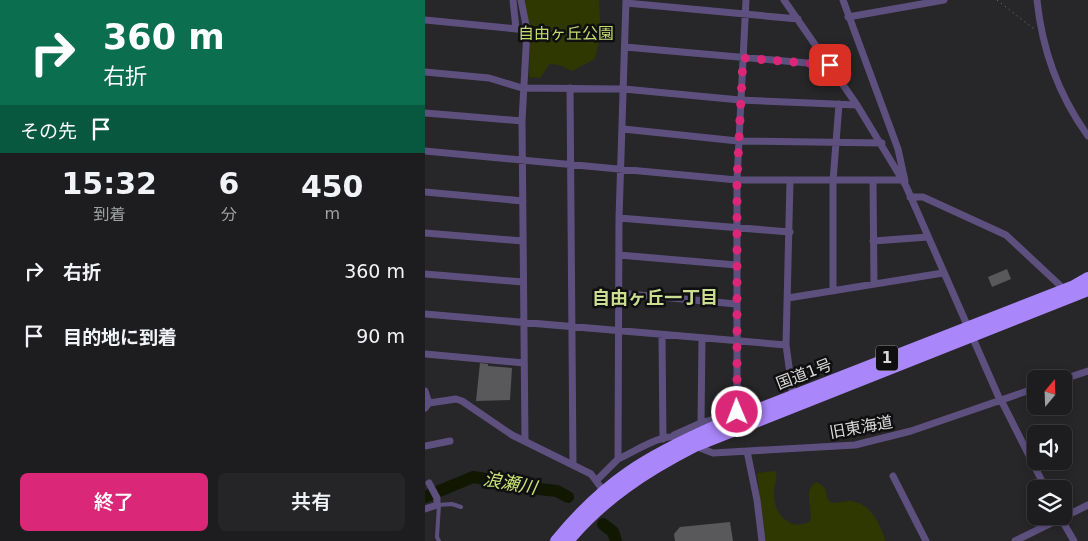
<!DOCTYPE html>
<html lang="ja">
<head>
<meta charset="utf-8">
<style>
  body { margin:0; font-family:"DejaVu Sans","Noto Sans JP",sans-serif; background:#252527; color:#f1f3f6; height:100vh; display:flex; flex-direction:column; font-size:19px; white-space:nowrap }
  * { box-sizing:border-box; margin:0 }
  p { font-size:16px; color:#a0a1a4 }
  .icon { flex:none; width:28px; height:28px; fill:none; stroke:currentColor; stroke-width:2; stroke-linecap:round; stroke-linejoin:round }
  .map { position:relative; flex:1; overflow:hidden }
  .sheet { display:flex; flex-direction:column; background:#1d1c1e; width:425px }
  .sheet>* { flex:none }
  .hud { background:#0b6e4f; color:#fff; overflow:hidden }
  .needle { width:32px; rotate:19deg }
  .controls { position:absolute; left:602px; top:370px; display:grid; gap:10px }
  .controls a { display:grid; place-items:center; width:45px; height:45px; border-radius:8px; background:#1d1c1e; box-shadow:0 2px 8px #0003,0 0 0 1px #3b3a3c; font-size:25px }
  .pin { position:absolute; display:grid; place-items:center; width:42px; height:42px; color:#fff; margin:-21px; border-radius:10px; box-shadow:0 2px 8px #0006 }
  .me { position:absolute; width:55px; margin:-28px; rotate:359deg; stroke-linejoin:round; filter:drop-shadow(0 0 4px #0008) }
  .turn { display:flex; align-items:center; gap:18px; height:105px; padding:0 20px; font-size:22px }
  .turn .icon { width:65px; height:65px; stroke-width:2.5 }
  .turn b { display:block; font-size:35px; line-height:42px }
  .then { display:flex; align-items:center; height:48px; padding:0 20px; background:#0003; gap:10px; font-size:19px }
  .eta { display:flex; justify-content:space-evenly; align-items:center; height:85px; text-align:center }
  .eta b { font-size:30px; font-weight:600; line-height:35px }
  .cta { display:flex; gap:10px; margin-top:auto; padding:10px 20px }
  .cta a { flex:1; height:58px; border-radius:8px; background:#db2777; color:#fff; font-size:20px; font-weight:600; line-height:58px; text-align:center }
  .cta a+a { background:#252527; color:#f1f3f6 }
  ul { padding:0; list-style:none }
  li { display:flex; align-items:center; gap:15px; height:65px; padding:0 20px }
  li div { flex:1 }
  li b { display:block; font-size:19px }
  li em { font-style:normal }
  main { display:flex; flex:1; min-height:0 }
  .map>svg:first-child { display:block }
  .green { fill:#2f3801 }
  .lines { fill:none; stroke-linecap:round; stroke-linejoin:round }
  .river { stroke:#121701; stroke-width:12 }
  .building { fill:#59595c }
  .path { stroke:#7e7e7f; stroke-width:1; stroke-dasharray:1 4; stroke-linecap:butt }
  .lane { stroke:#5d507f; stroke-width:4 }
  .street { stroke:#5d507f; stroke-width:7 }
  .highway { stroke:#a986fa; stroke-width:12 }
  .route { stroke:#db2777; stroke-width:9; stroke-dasharray:0 16.2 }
  .labels { text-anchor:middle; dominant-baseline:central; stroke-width:5; stroke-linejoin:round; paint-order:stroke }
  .shield { fill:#100f10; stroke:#9d9c9d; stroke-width:1 }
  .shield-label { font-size:15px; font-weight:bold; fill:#d9d9da }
  .park-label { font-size:16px; fill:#c4db70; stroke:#100f10 }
  .street-label { font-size:16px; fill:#d9d9da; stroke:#100f10 }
  .neighbourhood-label { font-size:18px; font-weight:bold; fill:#ccde92; stroke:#100f10 }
  .water-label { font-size:18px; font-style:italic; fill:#cce479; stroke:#100f10 }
</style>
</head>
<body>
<main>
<section class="sheet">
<div class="hud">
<div class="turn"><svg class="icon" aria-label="right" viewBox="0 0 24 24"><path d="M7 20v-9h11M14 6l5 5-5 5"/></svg><div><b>360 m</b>右折</div></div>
<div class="then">その先<svg class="icon" aria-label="arrive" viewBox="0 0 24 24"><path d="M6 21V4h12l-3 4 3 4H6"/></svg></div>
</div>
<div class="eta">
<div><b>15:32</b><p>到着</p></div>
<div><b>6</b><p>分</p></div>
<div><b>450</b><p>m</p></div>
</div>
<ul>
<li><svg class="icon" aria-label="right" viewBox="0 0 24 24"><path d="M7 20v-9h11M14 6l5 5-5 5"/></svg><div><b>右折</b></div><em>360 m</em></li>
<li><svg class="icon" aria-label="arrive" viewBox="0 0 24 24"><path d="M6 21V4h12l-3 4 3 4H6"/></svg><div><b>目的地に到着</b></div><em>90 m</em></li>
</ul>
<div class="cta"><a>終了</a><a>共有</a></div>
</section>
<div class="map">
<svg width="663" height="541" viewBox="0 0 663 541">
  <rect width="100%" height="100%" fill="#272628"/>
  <!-- green -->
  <path class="green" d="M99 0H174L176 33 170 59 147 71 134 65 125 64 115 78 104 77 105 31Z
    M351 471C353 480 348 487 349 495 349 515 366 532 385 521 389 509 376 489 392 482L400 488 402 498 405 502C412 504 418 501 425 501 447 504 454 523 461 541H340L332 473Z"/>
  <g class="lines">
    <!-- river -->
    <path class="river" d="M0 497 48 477 67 480 79 485 132 491 143 497
      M178 524 188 532 191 541"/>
  </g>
  <!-- building -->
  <path class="building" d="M582 269 586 279 567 287 563 277Z
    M55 363 63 364V366L87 368 85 400 51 401Z
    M305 522 308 541H250L249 534 255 527Z"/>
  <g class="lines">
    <!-- path -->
    <path class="path" d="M572 0 609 29"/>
    <!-- lane -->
    <path class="lane" d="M12 505 27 504 36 507
      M14 505 12 537 14 541"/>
    <!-- street -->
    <path class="street" d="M88 0 91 29
      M96 0 102 30 97 121 100 440
      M359 0 432 105 481 186 575 400
      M418 0 473 149 480 181
      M612 0C617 49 634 96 663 136
      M201 3 373 19
      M423 17 519 0
      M0 20 102 30
      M200 47 405 65
      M0 72 64 78 97 88 199 89 315 100 432 105
      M145 88 148 465
      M0 113 97 121
      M198 129 313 141 457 143
      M0 151 312 180H478
      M365 181 361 345 368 396
      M448 181 449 284
      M0 192 98 201
      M485 197H498L581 235 641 291
      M194 218 365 232
      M0 233 97 241
      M448 241 503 237
      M194 255 311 265
      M0 274 98 282
      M408 291V181L414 104
      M193 293 311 304
      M363 298 518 273
      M0 314 361 345
      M237 336 238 439
      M0 354 99 363
      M639 379 663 371
      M0 391 4 403
      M576 400 621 489
      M0 408 4 403 31 399 37 401 87 435 166 474 180 493
      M312 412V180L321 0
      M276 423 277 339
      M249 435 276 423 309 413
      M0 446 25 441
      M270 446 288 453 430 445 486 431 611 388
      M322 451 332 500 337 541
      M193 459C212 451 241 429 262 439
      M468 476 501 541
      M172 480 193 459 194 218 201 0
      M0 509 12 505V498L4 483
      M635 517 649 541
      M590 541 663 505"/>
    <!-- highway -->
    <path class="highway" d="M131 541C180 481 221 457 291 426L649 286 663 278
      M143 541C178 499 221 471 270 446L663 290"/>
  </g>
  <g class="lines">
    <!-- route -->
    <path class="route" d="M312 412V180L318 58 405 65"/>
  </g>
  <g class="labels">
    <!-- shield labels -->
    <rect class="shield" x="451" y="345.5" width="22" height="25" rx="4"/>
    <g class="shield-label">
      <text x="462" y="358">1</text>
    </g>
    <!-- park labels -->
    <g class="park-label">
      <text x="141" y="33">自由ヶ丘公園</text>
    </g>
    <!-- street labels -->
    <g class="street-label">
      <text transform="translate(379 374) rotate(-21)">国道1号</text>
      <text transform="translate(436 427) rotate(-10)">旧東海道</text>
    </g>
    <!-- neighbourhood labels -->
    <g class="neighbourhood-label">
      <text x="230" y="297">自由ヶ丘一丁目</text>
    </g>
    <!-- water labels -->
    <g class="water-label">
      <text transform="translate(85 483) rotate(10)">浪瀬川</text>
    </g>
  </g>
</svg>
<div class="controls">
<a><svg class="needle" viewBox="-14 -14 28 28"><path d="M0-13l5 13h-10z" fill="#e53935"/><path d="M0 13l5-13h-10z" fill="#a0a1a4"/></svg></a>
<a><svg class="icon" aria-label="sound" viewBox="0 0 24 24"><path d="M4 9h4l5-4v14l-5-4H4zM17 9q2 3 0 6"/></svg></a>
<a><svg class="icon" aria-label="layers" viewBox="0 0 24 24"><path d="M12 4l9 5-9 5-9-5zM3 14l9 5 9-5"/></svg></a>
</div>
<div class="pin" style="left:405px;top:65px;background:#d93025"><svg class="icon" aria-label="arrive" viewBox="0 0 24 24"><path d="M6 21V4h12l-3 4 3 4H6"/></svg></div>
<svg class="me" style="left:312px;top:412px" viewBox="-20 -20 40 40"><circle r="17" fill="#db2777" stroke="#fff" stroke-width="3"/><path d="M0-11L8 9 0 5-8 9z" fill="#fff"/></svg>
</div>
</main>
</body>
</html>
